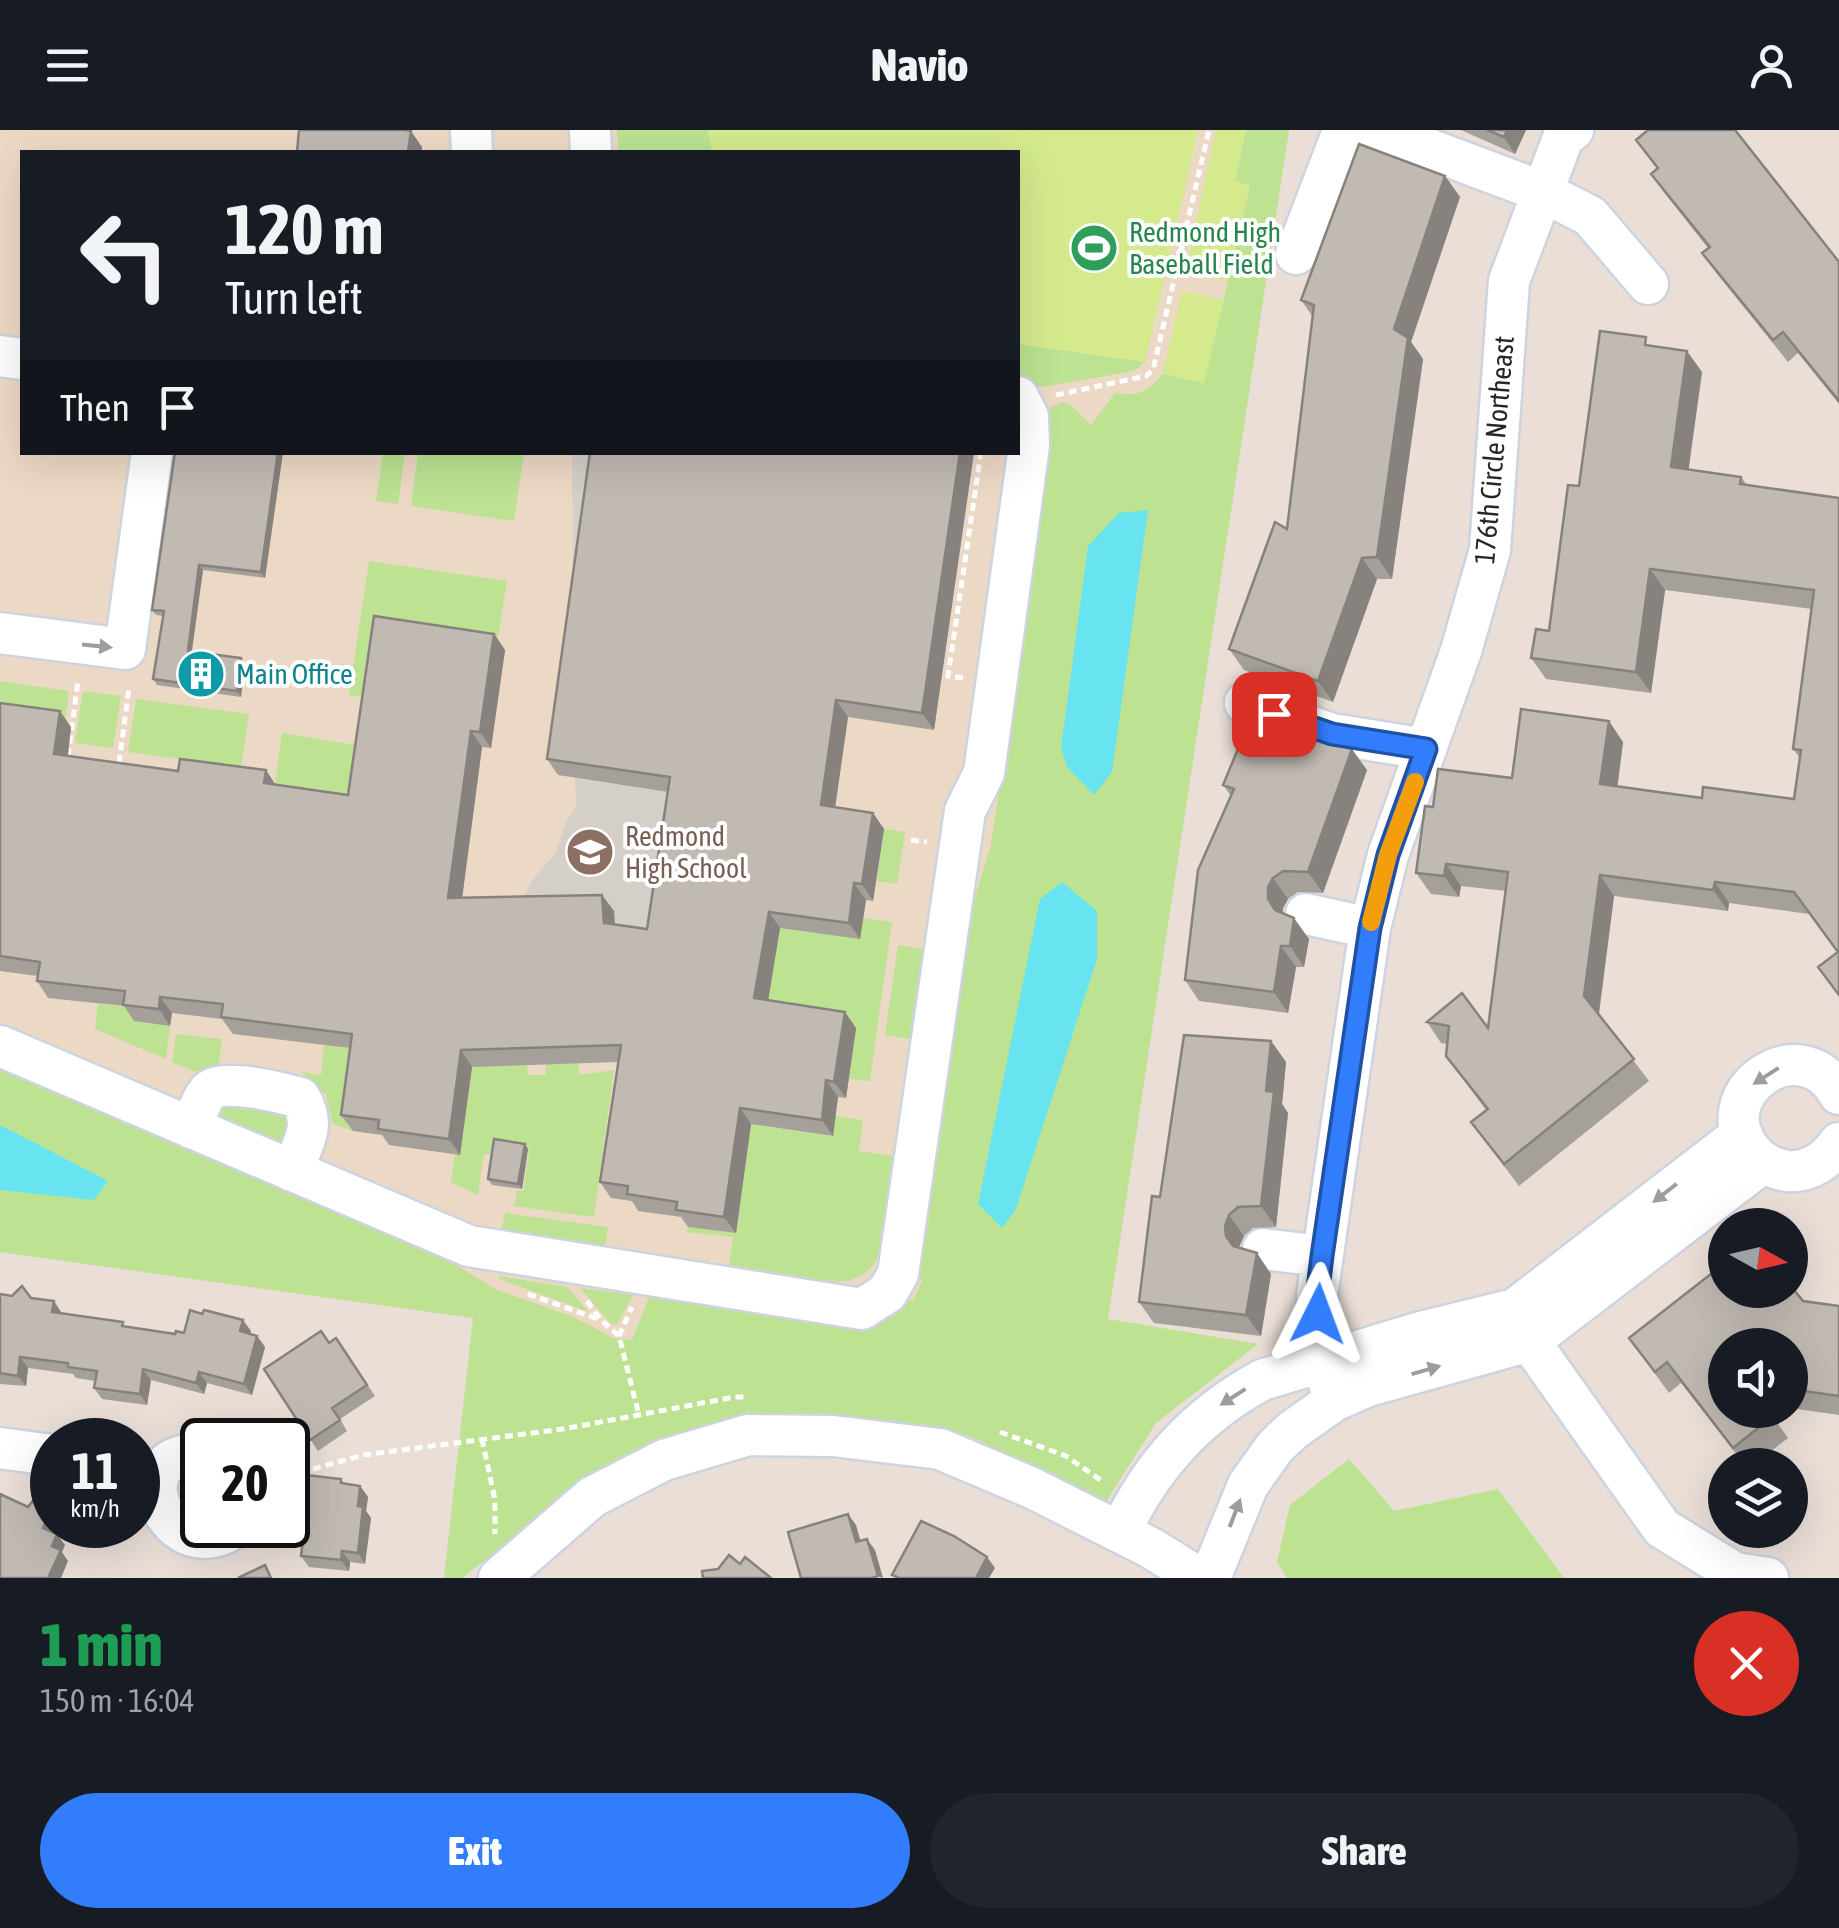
<!DOCTYPE html>
<html lang="en">
<head>
<meta charset="utf-8">
<style>
  body { margin:0; font-family:"Asap Condensed",sans-serif; background:#20242c; color:#f1f3f6; height:100vh; display:flex; flex-direction:column; font-size:38px; white-space:nowrap }
  * { box-sizing:border-box; margin:0 }
  p { font-size:32px; color:#9ea1a6 }
  .icon { flex:none; width:55px; height:55px; fill:none; stroke:currentColor; stroke-width:2; stroke-linecap:round; stroke-linejoin:round }
  .map { position:relative; height:1448px; overflow:hidden }
  .sheet { display:flex; flex-direction:column; background:#171b24; flex:1 }
  .sheet>* { flex:none }
  .hud { position:absolute; left:20px; top:20px; width:1000px; height:305px; border-radius:0px; box-shadow:0 10px 40px #0002; background:#171b24; color:#f1f3f6; overflow:hidden }
  .needle { width:65px; rotate:98deg }
  .tools { position:absolute; left:1708px; top:1078px; display:grid; gap:20px }
  .tools a { display:grid; place-items:center; width:100px; height:100px; border-radius:50%; background:#171b24; box-shadow:0 10px 40px #0002; font-size:50px }
  .speed { position:absolute; left:30px; top:1288px; display:flex; gap:20px; font-size:50px; font-weight:700; text-align:center }
  .speed>* { display:grid; place-content:center; width:130px; height:130px; border-radius:50%; background:#171b24; box-shadow:0 10px 40px #0002; line-height:1 }
  .speed small { font-size:25px; font-weight:400 }
  .speed .limit { border:5px solid #111; border-radius:15px; background:#fff; color:#111 }
  .pin { position:absolute; display:grid; place-items:center; width:85px; height:85px; color:#fff; margin:-42px; border-radius:20px; box-shadow:0 5px 15px #0006 }
  .me { position:absolute; width:110px; margin:-55px; rotate:3deg; stroke-linejoin:round; filter:drop-shadow(0 0 8px #0008) }
  .turn { display:flex; align-items:center; gap:35px; height:210px; padding:0 40px; font-size:45px }
  .turn .icon { width:130px; height:130px; stroke-width:2.5 }
  .turn b { display:block; font-size:70px; line-height:85px }
  .then { display:flex; align-items:center; height:95px; padding:0 40px; background:#0003; gap:20px; font-size:38px }
  .round { display:grid; place-items:center; flex:none; width:105px; height:105px; border-radius:52px; background:#20242c }
  .headline { display:flex; align-items:center; justify-content:space-between; height:170px; padding:0 40px }
  h1 { font-size:60px; font-weight:800; line-height:75px; color:#1e9e55 }
  .primary-button { display:flex; gap:20px; margin-top:auto; padding:20px 40px }
  .primary-button a { flex:1; height:115px; border-radius:60px; background:#327dfc; color:#fff; font-size:40px; font-weight:800; line-height:115px; text-align:center }
  .primary-button a+a { background:#20242c; color:#f1f3f6 }
  header { display:flex; justify-content:space-between; align-items:center; height:130px; padding:0 40px; background:#171b24; font-size:45px; font-weight:800 }
  .map>svg:first-child { display:block }
  .education { fill:#ecd9c5; fill-rule:evenodd }
  .green { fill:#bce292 }
  .pitch { fill:#d4ea8d }
  .plaza { fill:#d5cfca }
  .water { fill:#67e4ef }
  .lines { fill:none; stroke-linecap:round; stroke-linejoin:round }
  .minor-casing { stroke:#cdd4e0; stroke-width:45 }
  .path { stroke:#fff; stroke-width:5; stroke-dasharray:8 5; stroke-linecap:butt }
  .minor { stroke:#fff; stroke-width:40 }
  .wall { fill:#a6a09a }
  .shaded-wall { fill:#87827d }
  .building { fill:#c1bab3; stroke:#87827d; stroke-width:2.5 }
  .oneway { fill:#9d9d9d }
  .route-casing { stroke:#2051a4; stroke-width:25 }
  .route { stroke:#327dfc; stroke-width:18 }
  .slow { stroke:#f59e0b; stroke-width:18 }
  .labels { text-anchor:middle; dominant-baseline:central; stroke-width:8; stroke-linejoin:round; paint-order:stroke }
  .leisure-label { font-size:28px; fill:#27864d; stroke:#fff; text-anchor:start }
  .street-label { font-size:28px; fill:#262626; stroke:#fff }
  .culture-label { font-size:28px; fill:#0d838f; stroke:#fff; text-anchor:start }
  .education-label { font-size:28px; fill:#785e54; stroke:#fff; text-anchor:start }
</style>
</head>
<body>
<header><svg class="icon" aria-label="menu" viewBox="0 0 24 24"><path d="M4 6h16M4 12h16M4 18h16"/></svg>Navio<svg class="icon" aria-label="person" viewBox="0 0 24 24"><circle cx="12" cy="8" r="4"/><path d="M4 21q1-7 8-7t8 7"/></svg></header>
<div class="map">
<svg width="1839" height="1448" viewBox="0 0 1839 1448">
  <rect width="100%" height="100%" fill="#eaded7"/>
  <!-- education -->
  <path class="education" d="M0 0H1289L1095 1275 0 1122ZM22 22H1018V322H22Z"/>
  <!-- green -->
  <path class="green" d="M617 0H708L712 22H618Z
    M1246 0H1289L1108 1189 1258 1214 1156 1293 1104 1375 1045 1341 969 1306 823 1284 706 1294 599 1341 462 1448H444L473 1188 0 1122V939L454 1134 497 1160 574 1187 613 1208 632 1210 650 1165 901 1168 913 1171 922 1151 914 1138 959 819 991 715 1028 460 1050 278 1062 272 1072 276 1091 295 1115 263C1139 267 1147 262 1163 244L1204 253 1250 56 1235 52Z
    M1018 214 1145 232 1134 241 1042 257 1030 255 1018 246Z
    M383 323H405L398 374 376 371Z
    M418 323H524L514 391 411 376Z
    M369 431 507 451 496 519 376 568 349 565Z
    M0 551 69 561 64 596 0 588Z
    M83 561 121 566 113 618 75 613Z
    M136 569 249 584 241 637 128 622Z
    M282 603 369 617 360 682 273 669Z
    M884 699 905 702 897 754 877 751Z
    M863 788 892 792 870 951 848 949 766 885 780 798Z
    M898 815 924 819 910 909 885 905Z
    M98 874 136 878 135 891 170 896 166 929 95 899Z
    M478 897 527 935 528 945H546V934L578 933 580 945 614 940 594 1087 514 1076 517 1061 524 1060 529 1018 496 1013 494 1025 484 1024 478 1065 451 1052 455 1024H460Z
    M176 904 222 909 219 933 197 942 172 932Z
    M324 915 363 920 353 1001 333 994 326 965 301 942 321 945Z
    M218 974 275 976 295 988 283 1016 218 989 215 983Z
    M835 986 863 990 859 1021 893 1026 881 1119C873 1142 860 1150 837 1152L729 1137 733 1107 687 1102 688 1097 736 1103 751 994 832 1006Z
    M505 1083 608 1097 605 1119 501 1103Z
    M499 1146 567 1157 589 1182 499 1149Z
    M580 1158 633 1165 617 1195 611 1194Z
    M1349 1329 1394 1381 1498 1359 1564 1448H1287L1277 1432 1290 1375Z"/>
  <!-- pitch -->
  <path class="pitch" d="M708 0H1198L1145 232 1018 214V22H712Z
    M1216 0H1246L1235 51 1250 55 1228 151 1185 143Z
    M1182 161 1224 170 1204 253 1163 244Z"/>
  <!-- plaza -->
  <path class="plaza" d="M572 323H591L574 536Z
    M575 648 681 664 659 815 515 783 534 748 555 724 566 692 576 676Z"/>
  <!-- water -->
  <path class="water" d="M1148 380 1112 642 1094 665 1068 638 1061 618 1088 416 1119 383Z
    M1062 752 1097 781V829L1016 1079 1002 1098 978 1074 1040 769Z
    M0 996 6 998 108 1051 94 1070 0 1060Z"/>
  <g class="lines">
    <!-- minor casing -->
    <g class="minor-casing">
      <path id="minor" d="M471 0 472 22
        M590 0 591 22
        M1378 0 1543 62 1590 86 1648 154
        M1296 124 1343 1 1350 0
        M0 226 22 229
        M0 503 125 519 152 322
        M1245 573 1332 604 1426 619
        M1306 784 1370 798
        M0 916 469 1116 862 1179 887 1163 898 1144 965 681 984 643 1029 316 1028 286 1018 267
        M1839 964C1800 894 1702 966 1753 1023 1762 1033 1774 1039 1787 1041 1810 1043 1827 1030 1839 1013
        M191 998C196 987 200 971 208 962 220 947 283 963 300 968 317 996 303 1013 292 1041
        M1263 1119 1322 1126
        M1516 1192 1662 1398 1735 1443 1768 1448
        M1334 1271 1323 1231 1317 1166 1370 798 1388 725 1461 521 1490 420 1509 151 1563 8 1573 0
        M0 1318 52 1325
        M202 1324C114 1320 170 1448 238 1395
        M1120 1402C1152 1335 1196 1286 1262 1250L1421 1202 1515 1179 1742 1004
        M499 1448 592 1367 664 1330 748 1305 833 1306 940 1319 1032 1358 1151 1418 1199 1448
        M1210 1448 1248 1355 1275 1317 1293 1300 1334 1271 1368 1256 1530 1211 1764 1032"/>
    </g>
    <!-- path -->
    <path class="path" d="M1056 265 1146 246 1153 240 1209 0
      M963 548 948 546 981 322
      M68 626 78 551
      M119 633 129 558
      M911 710 927 712
      M528 1164 598 1189
      M587 1171 601 1190 619 1206 639 1285
      M619 1206 632 1177
      M1000 1302 1066 1326 1102 1351
      M482 1309 495 1370V1404
      M288 1346 363 1325 563 1299 735 1267H747"/>
    <!-- minor -->
    <use href="#minor" class="minor"/>
  </g>
  <!-- wall -->
  <path class="wall" d="M1461 0H1526L1515 24Z
    M1636 10 1839 132V274L1798 223 1788 232 1717 144 1702 123 1708 118 1666 65 1651 44 1657 39Z
    M1445 46 1460 67 1411 212 1423 229 1392 449H1377L1333 572 1244 540 1229 519 1287 399 1313 187 1301 170Z
    M1653 216 1702 242 1688 340 1741 347 1747 355 1839 368 1838 823 1809 784 1729 773 1728 781 1614 766 1599 885 1649 951 1519 1056 1471 992 1486 980 1446 926 1447 914 1441 913 1427 892 1488 898 1506 761 1461 756 1459 767 1431 764 1416 743 1433 677 1512 648 1623 612 1617 657 1702 668 1794 669 1800 628 1793 619 1812 479 1665 460 1651 563 1546 549 1531 528 1549 501 1579 356Z
    M175 322H283L265 448 203 440 192 521 245 533 241 567 157 555 153 549 163 486 156 485 152 480Z
    M590 322H974L934 600 848 587 835 677 873 683 884 699 873 771 866 770 860 809 780 798 768 870 856 898 846 968 838 967 833 1006 751 994 736 1103 688 1097 681 1087 638 1081 632 1071 611 1068 600 1052 618 932 472 937 460 1025 389 1015 382 1005 353 1001 341 985 350 918 233 904 222 889 172 883 170 896 134 891 124 876 48 868 37 851 38 846 0 841V573L71 597 68 626 348 665 494 504 505 520 491 618 482 617 462 768 614 781 615 794 647 799 668 662 558 645 547 629Z
    M1367 640 1323 763 1298 762 1288 769 1283 778V783L1309 809 1304 837H1296L1288 883 1199 871 1185 850 1231 666 1223 655Z
    M1271 911 1286 932 1282 974 1288 983 1276 1097 1253 1098 1244 1106 1239 1117 1271 1144 1261 1206 1154 1193 1139 1172 1160 1067Z
    M528 1019 522 1059 492 1055 488 1049Z
    M0 1164 31 1168 61 1183 127 1197 175 1204 251 1201 250 1204 257 1206 265 1217 252 1265 207 1253 204 1264 151 1250 147 1275 102 1269 94 1258 95 1251 76 1248 73 1244 28 1238 26 1256 0 1254Z
    M1803 1171 1839 1176V1285L1790 1278V1215H1725V1280H1768L1788 1308 1753 1335H1745L1681 1253 1669 1263 1629 1208Z
    M336 1208 375 1266 340 1289 347 1301 318 1321 264 1239 329 1213Z
    M341 1349 344 1354 360 1356 368 1367 366 1381 371 1388 365 1434 350 1432 349 1441 309 1437 301 1426 304 1402 300 1401 292 1390Z"/>
  <!-- shaded-wall -->
  <path class="shaded-wall" d="M1507 0H1526L1515 24 1504 7Z
    M411 1 422 17V22H408Z
    M1445 46 1460 67 1411 212 1423 229 1392 449 1377 427 1394 199Z
    M1687 221 1702 242 1686 358 1671 337Z
    M278 322H283L265 448 261 442Z
    M960 322H974L934 600 922 583Z
    M1362 428 1377 449 1333 572 1318 551Z
    M199 435 203 440 191 526 188 521Z
    M1650 439 1665 460 1651 563 1636 542Z
    M494 504 505 520 491 618 480 602Z
    M241 528 245 533 241 567 237 561Z
    M836 570 848 587 833 692 821 675Z
    M60 581 71 597 66 641 54 624Z
    M1609 591 1623 612 1615 676 1600 654Z
    M471 601 482 617 460 784 448 768Z
    M1352 619 1367 640 1323 763 1308 742Z
    M266 640 277 657 264 653Z
    M873 683 884 699 873 771 862 754Z
    M1446 734 1461 756 1459 767 1444 746Z
    M1600 745 1614 766 1598 888 1584 866Z
    M1273 748 1288 769 1283 778V790L1289 801 1268 769V757Z
    M1715 752 1729 773 1728 781 1713 760Z
    M854 753 866 770 860 809 849 793Z
    M602 765 614 781 615 810 604 793Z
    M769 782 780 798 766 884 754 868Z
    M1294 788 1309 809 1304 837 1290 816Z
    M1281 816 1296 837 1288 883 1274 862Z
    M160 867 172 883 170 896 159 879Z
    M845 882 856 898 846 968 834 952Z
    M1271 911 1286 932 1282 974 1288 983 1276 1097 1261 1076 1266 961Z
    M461 920 472 937 460 1025 449 1009Z
    M826 950 838 967 833 1006 822 990Z
    M740 978 751 994 736 1103 724 1087Z
    M525 1014 528 1019 522 1059 518 1054Z
    M1229 1085 1244 1106 1239 1117 1241 1127 1226 1106 1225 1096Z
    M1257 1123 1271 1144 1261 1206 1246 1185Z
    M54 1171 61 1182H52Z
    M243 1190 251 1201 248 1212 240 1201Z
    M257 1206 265 1217 252 1265 244 1254Z
    M20 1227 28 1238 26 1256 18 1246Z
    M143 1239 151 1250 147 1275 140 1264Z
    M199 1242 207 1253 204 1264 196 1253Z
    M360 1356 368 1367 366 1381 371 1388 365 1434 358 1423V1376Z
    M52 1375V1395H56L50 1409 43 1398Z
    M848 1384 856 1395 864 1423 856 1412Z
    M57 1404 65 1415 62 1422 68 1431 61 1448H48L52 1416Z
    M867 1409 875 1420 883 1448 878 1446Z
    M342 1421 350 1432 349 1441 341 1430Z
    M987 1427 995 1438 989 1448H976Z"/>
  <!-- building -->
  <path class="building" d="M299 0H404L411 1 408 22H297Z
    M1487 0H1507L1504 7Z
    M1648 0H1735L1839 132V271L1783 202 1773 210 1702 123 1710 117 1651 44 1658 38 1636 10Z
    M1359 14 1445 46 1394 199 1408 208 1377 427 1362 428 1318 551 1229 519 1275 392 1287 399 1314 175 1301 170Z
    M1600 201 1646 207 1645 215 1687 221 1671 337 1741 347 1740 354 1839 368V865L1818 837 1838 822 1794 762 1715 752 1713 760 1600 745 1584 866 1634 929 1504 1034 1471 992 1488 979 1446 926 1449 896 1427 892 1462 863 1488 898 1508 742 1446 734 1444 746 1416 743 1425 676 1433 677 1438 639 1512 648 1521 579 1609 591 1600 654 1702 668 1703 657 1794 669 1801 620 1793 619 1814 460 1650 439 1636 542 1531 528 1536 499 1549 501 1568 355 1579 356Z
    M175 322H278L261 442 199 435 188 521 241 528 237 561 153 549 164 481 152 480Z
    M590 322H960L922 583 836 570 821 675 873 683 862 754 854 753 849 793 769 782 754 868 845 882 834 952 826 950 822 990 740 978 724 1087 676 1080 677 1072 627 1064 628 1056 600 1052 621 915 461 920 449 1009 378 999 379 990 341 985 352 904 221 887 223 874 160 867 159 879 123 875 125 861 37 851 40 832 0 826V573L60 581 54 624 178 641 180 629 266 640 264 653 348 665 374 486 494 504 480 602 471 601 448 768 602 765 604 793 647 799 670 647 547 629Z
    M1252 585 1352 619 1308 742 1283 741 1273 748 1268 757V769L1275 780 1294 788 1290 816H1281L1274 862 1185 850 1198 740 1234 659 1223 655Z
    M1184 905 1271 911 1266 961 1274 962 1261 1076 1238 1077 1229 1085 1225 1096 1226 1106 1233 1116 1257 1123 1246 1185 1139 1172 1152 1066 1160 1067Z
    M494 1009 525 1014 518 1054 488 1049Z
    M1725 1133V1160H1790V1155L1803 1171 1839 1176V1266L1790 1259V1215H1725V1280H1768L1773 1286 1733 1318 1667 1232 1655 1242 1629 1208Z
    M22 1156 31 1168 54 1171 52 1182 123 1192 122 1196 175 1204 176 1201 184 1203 190 1180 202 1184 204 1180 243 1190 240 1201 257 1206 244 1254 199 1242 196 1253 143 1239 140 1264 94 1258 97 1241 68 1237V1233L20 1227 18 1246 0 1243V1164L12 1166Z
    M321 1201 329 1213 336 1208 367 1255 332 1278 340 1290 310 1310 264 1239Z
    M297 1344 341 1349V1353L360 1356 358 1376 363 1377 358 1423 342 1421 341 1430 301 1426 305 1392 292 1390Z
    M52 1346V1375L43 1398 57 1404 52 1416 61 1420 48 1448H0V1364L28 1377Z
    M848 1384 856 1412 867 1409 878 1446 872 1448H801L788 1402Z
    M921 1391 954 1406 987 1427 976 1448H899L892 1445Z
    M729 1425 740 1434 745 1427 771 1448H703L702 1441 718 1439Z
    M265 1435 271 1448H238Z"/>
  <!-- one-way arrows -->
  <defs><path id="oneway-solid" d="M-6-.8H1V-3.2L6.5 0L1 3.2V.8H-6Z" transform="scale(2.5)"/></defs>
  <g class="oneway">
    <use href="#oneway-solid" transform="translate(97 516) rotate(6)"/>
    <use href="#oneway-solid" transform="translate(1766 946) rotate(147)"/>
    <use href="#oneway-solid" transform="translate(1665 1063) rotate(142)"/>
    <use href="#oneway-solid" transform="translate(1426 1240) rotate(-16)"/>
    <use href="#oneway-solid" transform="translate(1233 1267) rotate(147)"/>
    <use href="#oneway-solid" transform="translate(1235 1383) rotate(-69)"/>
  </g>
  <g class="lines">
    <!-- route casing -->
    <g class="route-casing">
      <path id="route" d="M1274 584 1332 604 1426 619 1388 725 1370 798 1322 1126 1317 1166 1318 1184"/>
    </g>
    <!-- route -->
    <use href="#route" class="route"/>
    <!-- slow -->
    <path class="slow" d="M1371 792 1388 725 1415 652"/>
  </g>
  <!-- icons -->
  <defs>
    <g id="stadium-disc" transform="scale(2.5)"><circle r="9.5" fill="#2e9e5b" stroke="#fff"/><path d="M0-5a6.5 5 0 1 0 0 10a6.5 5 0 1 0 0-10ZM-3.5-1.8h7v3.6h-7Z" fill="#fff"/></g>
    <g id="building-disc" transform="scale(2.5)"><circle r="9.5" fill="#0f9aa8" stroke="#fff"/><path d="M-4-6H4V6H1V3H-1V6H-4ZM-2.5-4.3h1.7v1.8h-1.7ZM.8-4.3h1.7v1.8H.8ZM-2.5-1h1.7V.8h-1.7ZM.8-1h1.7V.8H.8Z" fill="#fff"/></g>
    <g id="school-disc" transform="scale(2.5)"><circle r="9.5" fill="#8d6e63" stroke="#fff"/><path d="M0-5L7-2L0 1L-7-2ZM-4 1L0 2.5L4 1V4Q0 6-4 4Z" fill="#fff"/></g>
  </defs>
  <g fill-rule="evenodd">
    <use href="#stadium-disc" x="1094" y="118"/>
    <use href="#building-disc" x="201" y="544"/>
    <use href="#school-disc" x="590" y="722"/>
  </g>
  <g class="labels">
    <!-- leisure labels -->
    <g class="leisure-label">
      <text x="1129" y="102">Redmond High<tspan x="1129" dy="32">Baseball Field</tspan></text>
    </g>
    <!-- street labels -->
    <g class="street-label">
      <text transform="translate(1494 320) rotate(-85)">176th Circle Northeast</text>
    </g>
    <!-- culture labels -->
    <g class="culture-label">
      <text x="236" y="544">Main Office</text>
    </g>
    <!-- education labels -->
    <g class="education-label">
      <text x="625" y="706">Redmond<tspan x="625" dy="32">High School</tspan></text>
    </g>
  </g>
</svg>
<div class="tools">
<a><svg class="needle" viewBox="-14 -14 28 28"><path d="M0-13l5 13h-10z" fill="#e53935"/><path d="M0 13l5-13h-10z" fill="#9ea1a6"/></svg></a>
<a><svg class="icon" aria-label="sound" viewBox="0 0 24 24"><path d="M4 9h4l5-4v14l-5-4H4zM17 9q2 3 0 6"/></svg></a>
<a><svg class="icon" aria-label="layers" viewBox="0 0 24 24"><path d="M12 4l9 5-9 5-9-5zM3 14l9 5 9-5"/></svg></a>
</div>
<div class="speed"><div>11<small>km/h</small></div><div class="limit">20</div></div>
<div class="pin" style="left:1274px;top:584px;background:#d93025"><svg class="icon" aria-label="arrive" viewBox="0 0 24 24"><path d="M6 21V4h12l-3 4 3 4H6"/></svg></div>
<svg class="me" style="left:1318px;top:1184px" viewBox="-20 -20 40 40"><path d="M0-17L14 15 0 8-14 15z" fill="#327dfc" stroke="#fff" stroke-width="4"/></svg>
<div class="hud">
<div class="turn"><svg class="icon" aria-label="left" viewBox="0 0 24 24"><path d="M17 20v-9H6M10 6l-5 5 5 5"/></svg><div><b>120 m</b>Turn left</div></div>
<div class="then">Then<svg class="icon" aria-label="arrive" viewBox="0 0 24 24"><path d="M6 21V4h12l-3 4 3 4H6"/></svg></div>
</div>
</div>
<section class="sheet">
<div class="headline"><div><h1>1 min</h1><p>150 m · 16:04</p></div><a class="round" style="background:#d93025;color:#fff"><svg class="icon" aria-label="close" viewBox="0 0 24 24"><path d="M6 6l12 12M18 6L6 18"/></svg></a></div>
<div class="primary-button"><a>Exit</a><a>Share</a></div>
</section>
</body>
</html>
